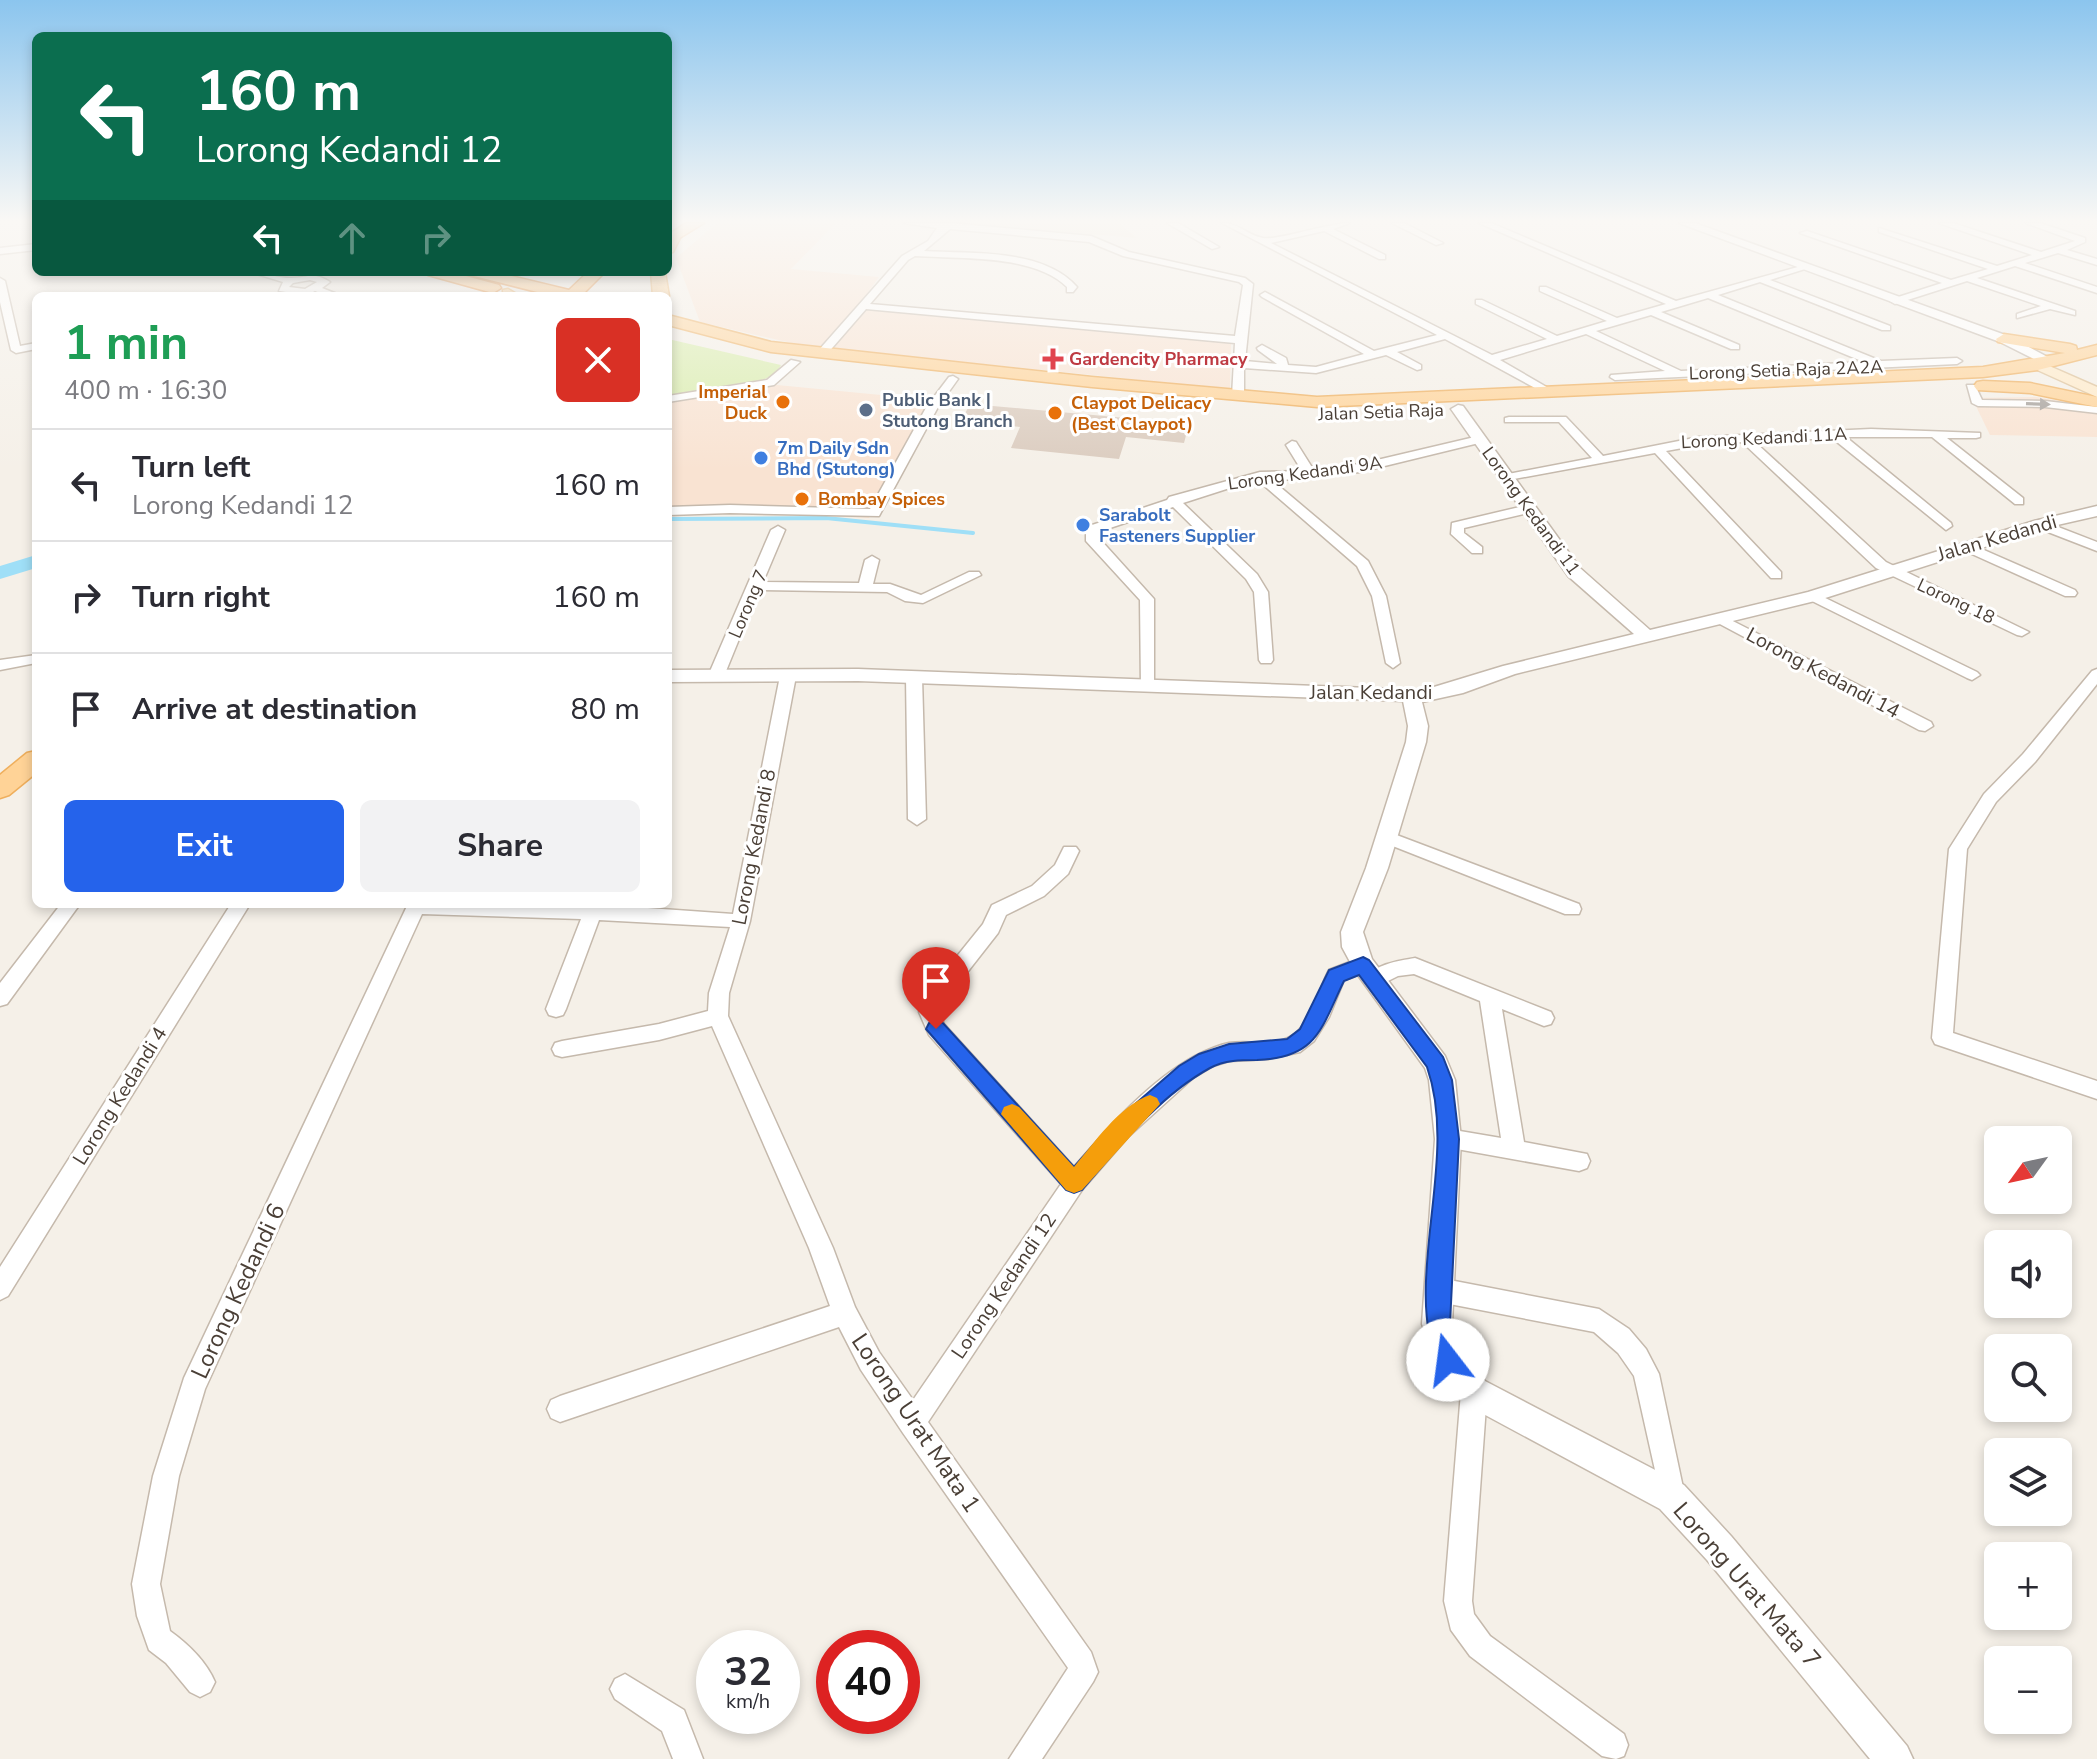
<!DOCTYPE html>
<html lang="en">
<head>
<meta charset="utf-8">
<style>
  body { margin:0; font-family:"Nunito Sans",sans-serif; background:#f2f2f3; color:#2b2b33; height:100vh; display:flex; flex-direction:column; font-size:30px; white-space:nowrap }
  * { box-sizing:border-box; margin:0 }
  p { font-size:26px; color:#7c7c81 }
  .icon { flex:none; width:44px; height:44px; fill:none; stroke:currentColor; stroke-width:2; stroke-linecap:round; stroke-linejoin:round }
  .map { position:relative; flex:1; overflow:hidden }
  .side { position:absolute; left:32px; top:292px; width:640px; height:616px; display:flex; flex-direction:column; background:#fff; border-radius:12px; box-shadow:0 4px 12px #0003 }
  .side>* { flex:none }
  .hud { position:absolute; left:32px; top:32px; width:640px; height:244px; border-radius:12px; box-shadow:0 4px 12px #0003; background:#0b6e4f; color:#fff; overflow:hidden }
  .needle { width:52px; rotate:237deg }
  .controls { position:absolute; left:1984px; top:1126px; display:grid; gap:16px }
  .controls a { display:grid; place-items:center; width:88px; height:88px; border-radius:12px; background:#fff; box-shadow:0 4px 12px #0003; font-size:40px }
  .speed { position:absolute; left:696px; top:1630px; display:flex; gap:16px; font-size:40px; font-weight:700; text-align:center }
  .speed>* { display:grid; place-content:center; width:104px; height:104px; border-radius:50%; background:#fff; box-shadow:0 4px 12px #0003; line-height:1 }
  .speed small { font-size:20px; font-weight:400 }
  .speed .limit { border:12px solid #d22; background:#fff; color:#111 }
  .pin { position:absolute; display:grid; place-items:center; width:68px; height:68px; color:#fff; margin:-82px -34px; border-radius:50% 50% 50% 0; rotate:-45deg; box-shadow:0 0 8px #0007 }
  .pin .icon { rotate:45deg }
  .me { position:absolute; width:88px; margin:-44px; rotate:345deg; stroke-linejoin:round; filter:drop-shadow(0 0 6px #0008) }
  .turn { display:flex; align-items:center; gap:28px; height:168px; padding:0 32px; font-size:36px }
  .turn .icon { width:104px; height:104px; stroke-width:2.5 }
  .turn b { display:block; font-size:56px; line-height:68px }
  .lanes { display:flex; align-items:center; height:76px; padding:0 32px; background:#0003; justify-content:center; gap:40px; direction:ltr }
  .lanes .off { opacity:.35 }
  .round { display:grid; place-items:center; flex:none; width:84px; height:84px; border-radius:12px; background:#f2f2f3 }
  .overview { display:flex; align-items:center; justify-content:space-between; height:136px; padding:0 32px }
  h1 { font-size:48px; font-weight:700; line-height:60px; color:#1e9e55 }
  .primary-button { display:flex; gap:16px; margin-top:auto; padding:16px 32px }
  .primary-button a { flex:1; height:92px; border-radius:12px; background:#2563eb; color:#fff; font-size:32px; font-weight:700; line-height:92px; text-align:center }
  .primary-button a+a { background:#f2f2f3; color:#2b2b33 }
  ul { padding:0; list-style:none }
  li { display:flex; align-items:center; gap:24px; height:112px; padding:0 32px; border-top:2px solid #e1e1e2 }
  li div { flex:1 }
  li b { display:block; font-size:30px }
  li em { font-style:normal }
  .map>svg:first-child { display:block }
  .commercial { fill:#f9e3d2 }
  .education { fill:#f0e3d1 }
  .green { fill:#d9edad }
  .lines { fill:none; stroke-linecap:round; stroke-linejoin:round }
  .stream { stroke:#9fdff7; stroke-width:4 }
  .river { fill:#9fdff7; fill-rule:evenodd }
  .building { fill:#dbccbf }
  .minor-casing { stroke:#c5b9ac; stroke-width:3 }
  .tertiary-casing { stroke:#c5b9ac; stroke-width:3 }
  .secondary-casing { stroke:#ddc096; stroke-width:3 }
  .primary-casing { stroke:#efaf5d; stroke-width:3 }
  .trunk-casing { stroke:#ec8a2c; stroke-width:3 }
  .minor { fill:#fff; fill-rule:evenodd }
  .tertiary { fill:#fff; fill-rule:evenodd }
  .secondary { fill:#ffeac8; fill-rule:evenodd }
  .primary { fill:#ffd397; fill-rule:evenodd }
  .trunk { fill:#ffc680; fill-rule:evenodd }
  .oneway { fill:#a49f9a }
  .route { fill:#2563eb; stroke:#184099; stroke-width:2 }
  .slow { fill:#f59e0b }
  .health-dot { fill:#e0444e; stroke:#fff; stroke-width:3 }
  .food-dot { fill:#e8710a; stroke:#fff; stroke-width:3 }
  .service-dot { fill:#5c6f8a; stroke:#fff; stroke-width:3 }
  .shop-dot { fill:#3f7fe0; stroke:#fff; stroke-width:3 }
  .labels { text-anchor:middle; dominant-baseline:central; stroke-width:6; stroke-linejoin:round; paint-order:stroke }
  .far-health-label { font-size:18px; font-weight:bold; fill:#be3a42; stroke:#fff; text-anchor:start }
  .far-street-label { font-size:18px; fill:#4a3f36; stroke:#fff }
  .far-food-label { font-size:18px; font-weight:bold; fill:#c56008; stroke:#fff; text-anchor:start }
  .far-service-label { font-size:18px; font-weight:bold; fill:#4e5e75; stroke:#fff; text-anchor:start }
  .far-shop-label { font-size:18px; font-weight:bold; fill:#366cbe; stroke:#fff; text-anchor:start }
  .street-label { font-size:20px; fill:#4a3f36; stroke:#fff }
  .near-street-label { font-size:24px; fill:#4a3f36; stroke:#fff }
</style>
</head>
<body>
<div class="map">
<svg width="2097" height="1759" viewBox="0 0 2097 1759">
  <rect width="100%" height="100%" fill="#f5f0e8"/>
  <!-- commercial -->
  <path class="commercial" d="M717 223H836L791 269 879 277 856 309 1231 343 1230 389 805 346 700 322 676 258Z
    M777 385 933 400 869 518 727 511 668 514V403Z
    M2036 397 2097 407V437L1990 435 1972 398Z"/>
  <!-- education -->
  <path class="education" d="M957 223H1118L1137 238Z"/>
  <!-- green -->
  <path class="green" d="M668 339 781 365C768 391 697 392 668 396Z"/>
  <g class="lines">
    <!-- stream -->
    <path class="stream" d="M668 519 826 518 973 533"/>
    <!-- river -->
    <path class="river" d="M36 555V568L0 579V566Z"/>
  </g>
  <!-- building -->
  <path class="building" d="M970 404 1115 417 1189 424 1184 443 1126 437 1119 459 1011 448 1020 427 961 421Z"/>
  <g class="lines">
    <!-- minor casing -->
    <g class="minor-casing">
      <path id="minor" d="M904 223H950L1091 236 1129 252 1245 278 1253 284 1245 361 1277 364 1258 350 1257 348 1262 345 1286 358 1288 365 1316 367 1364 354 1262 297 1260 295 1265 292 1374 351 1437 335 1222 223C1239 223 1247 235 1263 238 1276 241 1328 223 1350 223L1333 229 1385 255V259H1379L1324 231 1271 243 1492 355 1547 339 1476 304V300H1482L1557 336 1607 321 1540 291V287H1546L1617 318 1666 304 1479 223H1491L1676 301 1805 265V269L1770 280 1890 326V330H1882L1760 282 1718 295 1881 361 1957 358 1962 361 1957 364 1615 380 1610 377 1611 375 1665 371 1586 334 1500 360 1550 389 1552 391 1546 394 1445 339 1397 352 1421 365V369L1417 370 1386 355 1316 373 1244 368V396L1238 399 1232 396 1235 343 866 309 826 355H818V351L902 256 928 241 937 228ZM950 229 1089 242 1123 256 1239 282 1243 285 1235 336 870 304 908 260 915 256C959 259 1034 254 1067 287V292H1073L1077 287C1043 248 971 254 924 251ZM1708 298 1864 362 1681 371 1596 331 1651 315 1731 349H1739V345L1661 312Z
        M1167 223H1178L1219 247 1212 249Z
        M1392 223H1404L1443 243 1436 245Z
        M1939 223H1953L2041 252 2075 241 2026 223H2040L2085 238V242L2067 250 2097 259V265L2058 253 2025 263 2097 287V293L2015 266 1977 278 2075 311V315L2050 309 2017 318V314L2041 306 1967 281 1895 304 1890 301 1892 299 1942 283 1800 233 1807 231 1951 280 1988 269 1879 232V228L1997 266 2032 255Z
        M36 244V250L0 254V248Z
        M250 272C264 272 277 278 291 278 309 278 312 271 330 282L322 288 342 296H328L315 291 307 295 279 291 283 282ZM310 280 317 282 305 289 289 287 293 283Z
        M0 278 5 281 20 346 36 343V349L16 353 11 350 0 302Z
        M791 360 800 362 774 385 668 402V396L767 380Z
        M953 376 958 379 938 407 879 516 730 513 668 515V507L730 505 870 509 927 406 949 377Z
        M1967 385H1975L1982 400 2045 401 2097 407V413L2045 407 1978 406 1972 403Z
        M1509 417H1566L1603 456 1699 437 1871 429 1980 433V437L1976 438H1947L2023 498V504H2015L1932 437H1846L1951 523 1952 526 1946 530 1832 438 1755 442 1886 562 2029 632 2022 636 2017 635 1876 568 1742 442 1699 445 1666 451 1781 572V578H1771L1655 453 1503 481V475L1592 458 1559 422H1505V418Z
        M1479 436 1485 440 1483 442 1360 472 1273 481 1368 561 1386 596 1400 663 1393 668 1386 663 1372 596 1357 566 1260 482 1239 485 1183 503 1257 574 1268 592 1273 660 1271 663H1261L1259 660 1254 592 1246 579 1173 507 1098 532V537L1154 599V686L1151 689H1141L1140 600 1086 541V527L1167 500 1169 497 1260 472 1302 471 1286 445 1292 441 1296 442 1313 469 1360 464Z
        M1528 505 1532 506V512L1464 528V533L1482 547V553H1472L1451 534 1452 523Z
        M2040 520 2097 542V551L2035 527V521Z
        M778 526 785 530 763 582 859 583 865 560 872 556 879 560 873 584H890L921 595 969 572H979L981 575 923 603 905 601 887 592 759 590 724 676 716 681 711 679 708 676 771 530Z
        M1968 543 2075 590 2077 593 2075 596H2065L1963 550V544Z
        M1813 592 1977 672 1980 675 1972 680 1967 678 1808 599 1806 596Z
        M1721 615 1931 722 1933 726 1925 731 1919 730 1716 622V616Z
        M36 655V663L0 670V660Z
        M2097 669V684L2035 762 1996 802 1967 849 1953 1033 2097 1081V1099L1935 1044 1932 1038 1949 849 1984 794 2023 754 2092 671Z
        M788 671 796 676 750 921 729 993 728 1016 833 1248 855 1307 879 1352 913 1400 1061 1184 929 1035 919 1012 929 991 983 924 992 905 1032 886 1055 865 1064 847H1076L1079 851 1068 874 1044 896 1006 915 998 933 944 1002 939 1012 944 1024 1074 1167C1109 1127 1148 1082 1195 1056 1205 1051 1219 1045 1229 1043 1253 1040 1281 1049 1299 1030 1315 1013 1319 989 1329 970L1363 957 1370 960 1373 965 1370 970 1344 980 1329 1017 1314 1041 1300 1052 1268 1059 1229 1061 1213 1066 1193 1078 1128 1137 1082 1190 928 1422 1091 1652 1098 1672 1093 1682 1042 1759H1009L1068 1668 903 1433 861 1370 839 1327 560 1422 551 1418 547 1409 551 1400 560 1396 830 1306 809 1248 712 1026 659 1040 562 1057 555 1055 552 1049 555 1043 562 1041 659 1024 708 1011 709 993 730 927 599 920 566 1009 563 1015 556 1017 549 1015 546 1009 581 919 422 914 205 1389 179 1476 160 1584 170 1631C188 1644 206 1661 215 1682L210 1692 200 1697 190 1692 166 1663 149 1650 137 1616 132 1584 153 1476 184 1378 408 904H591L733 914 780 676Z
        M914 672 922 677 926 819 917 825 908 819 906 677Z
        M1386 831 1579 904 1581 909 1579 914H1565L1380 841 1377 837Z
        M61 904H80L7 1004 0 1006V983Z
        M231 904H250L8 1296 0 1300V1267Z
        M1415 958 1551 1012 1554 1018 1551 1024 1544 1026 1502 1009 1524 1142 1587 1154 1590 1161 1587 1168 1579 1171 1440 1146 1437 1139 1440 1132 1448 1129 1501 1138 1480 1001 1414 974 1398 976 1374 988 1367 985 1364 980C1375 964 1397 961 1415 958Z
        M1439 1278 1599 1309 1629 1329 1646 1349 1659 1374 1685 1497 1681 1506 1672 1510 1663 1506 1634 1376 1618 1353 1594 1332 1439 1302 1431 1298 1427 1290 1431 1282Z
        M1474 1379 1483 1383 1487 1392 1472 1601 1474 1614 1490 1636 1624 1734 1628 1745 1624 1756 1616 1759 1602 1756 1470 1656 1451 1630 1444 1601 1461 1392 1465 1383Z
        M625 1674 684 1710 703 1759H673L662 1731 615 1699 610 1689 615 1679Z"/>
    </g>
    <!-- tertiary casing -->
    <g class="tertiary-casing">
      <path id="tertiary" d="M1679 223H1695L2008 336 2057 362 2046 365 2000 342Z
        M1458 405 1463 406 1580 568 1650 630 1808 592 2034 521 2097 506V516L2044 528 1819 600 1515 674 1463 693 1422 702 1428 726 1426 742 1388 868 1363 932 1372 959 1445 1056 1455 1080 1461 1139 1452 1324 1460 1351 1485 1381 1684 1485 1731 1536 1907 1746 1913 1759H1870L1707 1560 1660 1509 1463 1403 1437 1371 1422 1324 1435 1139 1429 1080 1425 1068 1355 971 1342 947 1341 932 1366 868 1406 742 1408 726 1403 701 858 681 668 682V670L858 669 1424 690 1503 666 1634 634 1568 576 1451 409Z"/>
    </g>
    <!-- secondary casing -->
    <g class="secondary-casing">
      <path id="secondary" d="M2038 361 2097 387V397L2033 368V362Z"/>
    </g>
    <!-- primary casing -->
    <g class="primary-casing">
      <path id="primary" d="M673 234 680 238 673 252 668 253V235Z
        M651 272H665L669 296 668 297 653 296Z
        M508 289 520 296H503V290Z
        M668 315 771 342 1092 377 1317 397 1983 367 2065 353 1998 342 1996 339 2004 334 2070 344 2076 346 2077 350 2097 345V355L2038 370 1983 377 1317 407 1092 387 771 352 668 325Z
        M1983 381 2030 383 2097 397V407L2030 393 1977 390 1974 386 1977 382Z
        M36 751V773L9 795 0 798V775L27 753Z"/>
    </g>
    <!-- trunk casing -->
    <g class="trunk-casing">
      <path id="trunk" d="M686 223H704L668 245V235Z
        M425 272H451L499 285 501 288 493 293 428 275Z
        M467 272H494L569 290 588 272H605L581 296H553L470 275Z"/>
    </g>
    <!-- minor -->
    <use href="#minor" class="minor"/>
    <!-- tertiary -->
    <use href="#tertiary" class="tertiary"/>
    <!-- secondary -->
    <use href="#secondary" class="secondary"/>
    <!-- primary -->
    <use href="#primary" class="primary"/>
    <!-- trunk -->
    <use href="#trunk" class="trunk"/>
  </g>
  <!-- one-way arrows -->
  <defs><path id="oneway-solid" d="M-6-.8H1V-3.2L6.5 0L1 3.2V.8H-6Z" transform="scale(2)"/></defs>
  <use class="oneway" href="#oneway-solid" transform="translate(2038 404) rotate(2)"/>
  <!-- sky -->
  <linearGradient id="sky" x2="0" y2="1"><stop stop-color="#8bc5ee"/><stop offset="0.47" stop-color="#faf8f5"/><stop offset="1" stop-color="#faf8f5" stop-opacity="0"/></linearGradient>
  <rect width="2097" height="470" fill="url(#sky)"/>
  <!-- route -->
  <path class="route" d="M1363 957 1369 960 1443 1057 1452 1080 1459 1139 1450 1324 1460 1360 1456 1369 1448 1373 1439 1369C1401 1278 1460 1162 1427 1067L1359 975 1344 981C1321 1028 1318 1058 1257 1060 1241 1060 1225 1060 1210 1068 1159 1096 1119 1147 1082 1190L1074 1193 1066 1190 926 1029 929 1023 936 1020 943 1023 1074 1167 1112 1124 1179 1066 1199 1054 1229 1044 1287 1039 1300 1029 1329 970Z"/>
  <!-- slow -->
  <path class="slow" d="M1150 1095 1157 1098 1160 1104 1082 1190 1074 1193 1066 1190 1001 1114 1004 1107 1012 1104 1019 1107 1074 1167C1094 1143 1119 1106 1150 1095Z"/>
  <!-- markers -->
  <path class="health-dot" d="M1049 347h8v8h8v8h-8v8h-8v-8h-8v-8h8z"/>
  <g class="food-dot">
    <circle cx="783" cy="402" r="8"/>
    <circle cx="1055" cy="413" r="8"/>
    <circle cx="802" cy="499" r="8"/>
  </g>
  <circle class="service-dot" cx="866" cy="410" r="8"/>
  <g class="shop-dot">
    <circle cx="761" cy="458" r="8"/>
    <circle cx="1083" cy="525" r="8"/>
  </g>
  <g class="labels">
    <!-- far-health labels -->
    <g class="far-health-label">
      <text x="1069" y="359">Gardencity Pharmacy</text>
    </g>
    <!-- far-street labels -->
    <g class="far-street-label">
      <text transform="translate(1786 370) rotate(-2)">Lorong Setia Raja 2A2A</text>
      <text transform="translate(1381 412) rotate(-2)">Jalan Setia Raja</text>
      <text transform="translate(1764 438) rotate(-3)">Lorong Kedandi 11A</text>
      <text transform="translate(1305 473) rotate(-8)">Lorong Kedandi 9A</text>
      <text transform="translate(1531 511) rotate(54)">Lorong Kedandi 11</text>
      <text transform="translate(1956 601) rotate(25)">Lorong 18</text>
      <text transform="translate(748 604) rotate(-67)">Lorong 7</text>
    </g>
    <!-- far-food labels -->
    <g class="far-food-label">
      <text x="767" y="392" text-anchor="end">Imperial<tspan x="767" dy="21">Duck</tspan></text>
      <text x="1071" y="403">Claypot Delicacy<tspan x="1071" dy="21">(Best Claypot)</tspan></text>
      <text x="818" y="499">Bombay Spices</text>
    </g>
    <!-- far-service labels -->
    <g class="far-service-label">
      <text x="882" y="400">Public Bank |<tspan x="882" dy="21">Stutong Branch</tspan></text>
    </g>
    <!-- far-shop labels -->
    <g class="far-shop-label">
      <text x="777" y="448">7m Daily Sdn<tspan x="777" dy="21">Bhd (Stutong)</tspan></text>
      <text x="1099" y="515">Sarabolt<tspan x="1099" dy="21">Fasteners Supplier</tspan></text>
    </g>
    <!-- street labels -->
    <g class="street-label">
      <text transform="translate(1997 538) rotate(-16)">Jalan Kedandi</text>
      <text transform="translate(1823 673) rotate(28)">Lorong Kedandi 14</text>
      <text x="1371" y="692">Jalan Kedandi</text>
      <text transform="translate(754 847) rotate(-79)">Lorong Kedandi 8</text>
      <text transform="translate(120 1096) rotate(-58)">Lorong Kedandi 4</text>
      <text transform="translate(1004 1286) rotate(-56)">Lorong Kedandi 12</text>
    </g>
    <!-- near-street labels -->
    <g class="near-street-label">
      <text transform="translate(238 1291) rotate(-65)">Lorong Kedandi 6</text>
      <text transform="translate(916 1423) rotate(56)">Lorong Urat Mata 1</text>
      <text transform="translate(1747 1585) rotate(49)">Lorong Urat Mata 7</text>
    </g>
  </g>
</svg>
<div class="controls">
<a><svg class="needle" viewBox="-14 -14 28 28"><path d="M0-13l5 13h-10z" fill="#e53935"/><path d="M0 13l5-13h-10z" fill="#7c7c81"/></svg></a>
<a><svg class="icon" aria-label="sound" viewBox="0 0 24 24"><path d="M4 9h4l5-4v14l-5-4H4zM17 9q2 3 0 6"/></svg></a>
<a><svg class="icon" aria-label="search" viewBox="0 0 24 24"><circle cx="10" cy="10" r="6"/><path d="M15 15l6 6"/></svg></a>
<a><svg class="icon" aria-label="layers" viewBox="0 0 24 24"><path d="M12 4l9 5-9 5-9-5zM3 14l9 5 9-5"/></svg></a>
<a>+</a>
<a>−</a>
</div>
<div class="speed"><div>32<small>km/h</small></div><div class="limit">40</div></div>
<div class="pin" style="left:936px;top:1029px;background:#d93025"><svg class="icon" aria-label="arrive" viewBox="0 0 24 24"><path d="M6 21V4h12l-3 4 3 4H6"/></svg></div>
<svg class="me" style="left:1448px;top:1360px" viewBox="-20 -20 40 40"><circle r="19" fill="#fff"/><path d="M0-13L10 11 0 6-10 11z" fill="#2563eb"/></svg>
<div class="hud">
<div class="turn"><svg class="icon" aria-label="left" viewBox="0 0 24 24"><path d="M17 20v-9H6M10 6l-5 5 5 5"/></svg><div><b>160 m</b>Lorong Kedandi 12</div></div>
<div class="lanes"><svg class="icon" aria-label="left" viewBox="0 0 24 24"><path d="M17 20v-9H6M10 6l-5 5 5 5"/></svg><svg class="icon off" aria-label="ahead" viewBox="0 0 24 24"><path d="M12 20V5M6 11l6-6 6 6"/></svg><svg class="icon off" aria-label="right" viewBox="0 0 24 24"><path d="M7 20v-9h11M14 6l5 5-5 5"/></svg></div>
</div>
<section class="side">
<div class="overview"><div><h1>1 min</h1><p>400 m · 16:30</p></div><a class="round" style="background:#d93025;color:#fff"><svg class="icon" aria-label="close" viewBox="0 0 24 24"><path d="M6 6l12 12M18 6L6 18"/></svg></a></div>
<ul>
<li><svg class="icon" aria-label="left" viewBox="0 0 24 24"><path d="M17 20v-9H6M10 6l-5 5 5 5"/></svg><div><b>Turn left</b><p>Lorong Kedandi 12</p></div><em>160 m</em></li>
<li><svg class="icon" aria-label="right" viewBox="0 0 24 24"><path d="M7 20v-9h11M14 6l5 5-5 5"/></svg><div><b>Turn right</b></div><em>160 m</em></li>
<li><svg class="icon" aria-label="arrive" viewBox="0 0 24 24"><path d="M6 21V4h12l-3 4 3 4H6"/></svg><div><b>Arrive at destination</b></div><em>80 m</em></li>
</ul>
<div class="primary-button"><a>Exit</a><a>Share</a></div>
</section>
</div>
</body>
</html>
